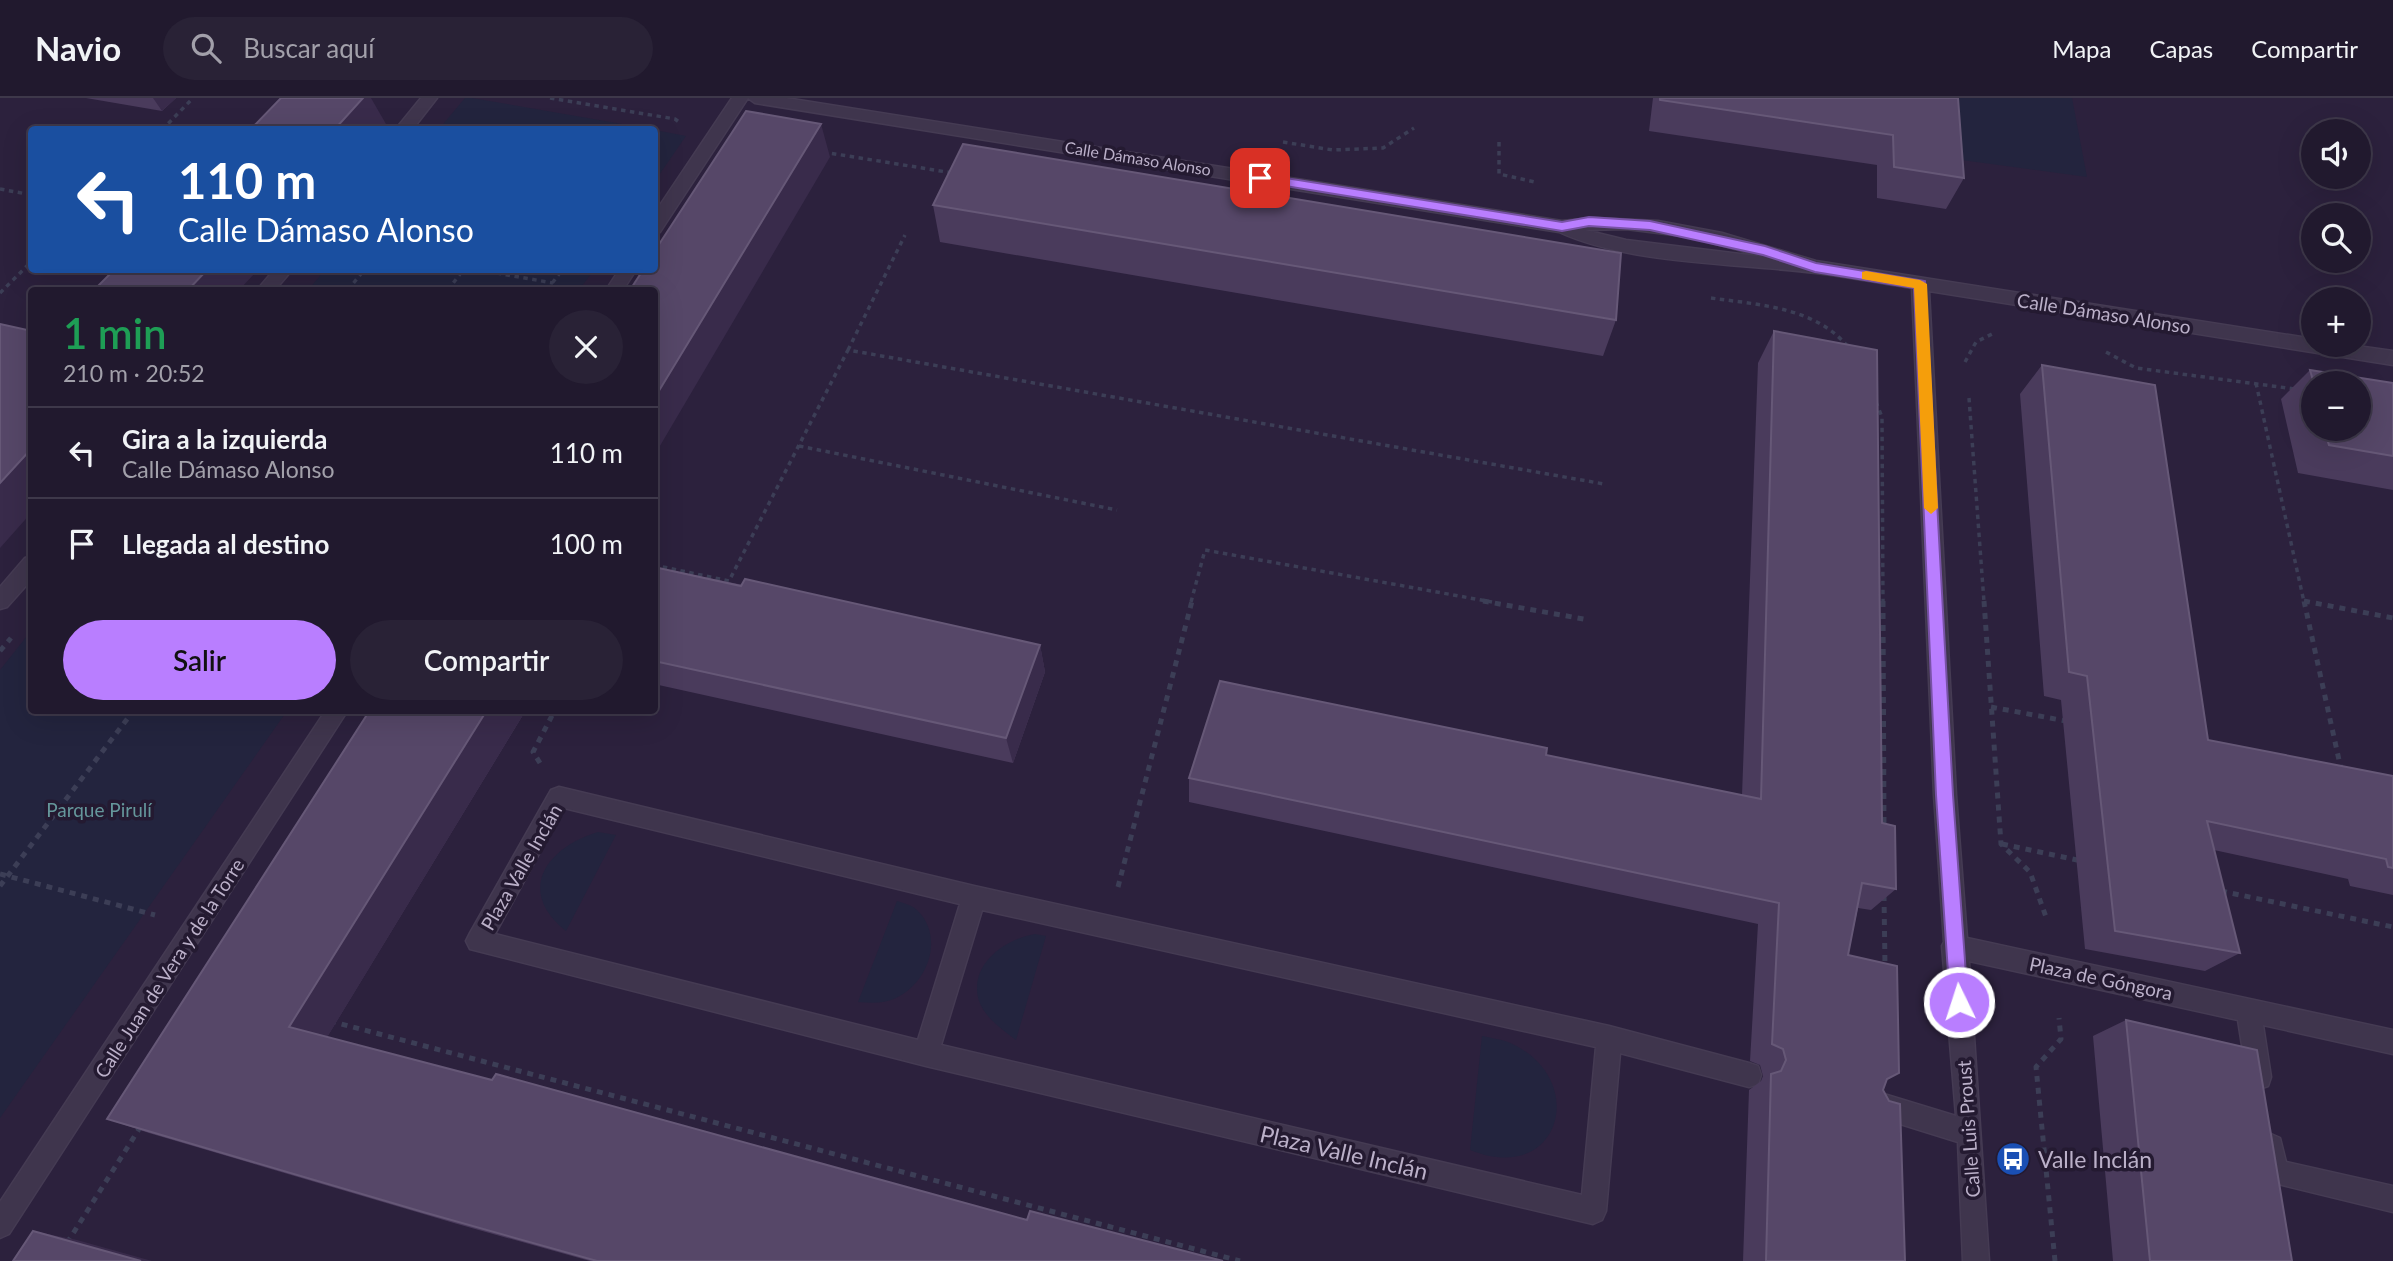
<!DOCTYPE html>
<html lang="es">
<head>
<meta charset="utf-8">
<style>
  body { margin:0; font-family:Lato,sans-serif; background:#292236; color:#f1f3f6; height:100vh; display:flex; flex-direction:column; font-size:26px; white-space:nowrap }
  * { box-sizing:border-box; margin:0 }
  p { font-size:23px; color:#a2a0aa }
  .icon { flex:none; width:38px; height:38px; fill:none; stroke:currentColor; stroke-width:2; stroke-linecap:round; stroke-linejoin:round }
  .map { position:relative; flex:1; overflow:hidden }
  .sheet { position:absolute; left:28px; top:189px; width:630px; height:427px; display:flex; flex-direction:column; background:#21192e; border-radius:7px; box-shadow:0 7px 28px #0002,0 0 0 2px #3e384a }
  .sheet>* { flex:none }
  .banner { position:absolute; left:28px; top:28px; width:630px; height:147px; border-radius:7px; box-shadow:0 7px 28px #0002,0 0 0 2px #3e384a; background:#1a4fa0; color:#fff; overflow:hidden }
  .controls { position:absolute; left:2301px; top:21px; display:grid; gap:14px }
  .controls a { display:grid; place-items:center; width:70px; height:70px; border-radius:50%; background:#21192e; box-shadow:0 7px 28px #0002,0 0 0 2px #3e384a; font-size:35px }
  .pin { position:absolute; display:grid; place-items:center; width:60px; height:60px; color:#fff; margin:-30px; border-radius:14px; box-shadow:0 4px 10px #0006 }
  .me { position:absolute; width:77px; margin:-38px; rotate:356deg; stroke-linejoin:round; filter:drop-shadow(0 0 5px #0008) }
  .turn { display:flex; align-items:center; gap:24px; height:147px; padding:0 35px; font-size:32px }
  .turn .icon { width:91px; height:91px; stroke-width:2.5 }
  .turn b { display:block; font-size:49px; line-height:60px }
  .round { display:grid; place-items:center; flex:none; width:74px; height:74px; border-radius:37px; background:#292236 }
  .headline { display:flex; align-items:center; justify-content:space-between; height:119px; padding:0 35px }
  h1 { font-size:42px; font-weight:600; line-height:52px; color:#1e9e55 }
  .action { display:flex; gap:14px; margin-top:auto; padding:14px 35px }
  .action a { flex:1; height:80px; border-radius:42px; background:#b97eff; color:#111; font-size:28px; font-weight:600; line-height:80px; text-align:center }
  .action a+a { background:#292236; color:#f1f3f6 }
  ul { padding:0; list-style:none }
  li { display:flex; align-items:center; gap:21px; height:91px; padding:0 35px; border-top:2px solid #3e384a }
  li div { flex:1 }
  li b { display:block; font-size:26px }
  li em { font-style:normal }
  header { display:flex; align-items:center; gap:42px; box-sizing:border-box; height:98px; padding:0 35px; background:#21192e; border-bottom:2px solid #3e384a }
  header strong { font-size:33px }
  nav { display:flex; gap:38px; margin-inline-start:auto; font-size:24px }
  .search { width:490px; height:63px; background:#292236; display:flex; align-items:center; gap:18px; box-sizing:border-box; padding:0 24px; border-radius:38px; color:#a2a0aa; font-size:26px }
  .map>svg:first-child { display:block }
  .green { fill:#23243e }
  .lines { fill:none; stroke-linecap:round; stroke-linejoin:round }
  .minor-casing { stroke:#453b53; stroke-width:3 }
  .path-far1 { stroke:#3c3e56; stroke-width:3.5; stroke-dasharray:4.5 4.5; stroke-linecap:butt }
  .path { stroke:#3c3e56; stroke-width:5; stroke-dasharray:6 6; stroke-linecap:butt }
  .minor { fill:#3f354d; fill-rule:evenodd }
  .wall { fill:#4a3b5c; fill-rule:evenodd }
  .shaded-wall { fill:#392b4b }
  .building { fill:#564768; stroke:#665877; stroke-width:2 }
  .route { fill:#b97eff; stroke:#7852a6; stroke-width:2 }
  .slow { fill:#f59e0b }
  .labels { text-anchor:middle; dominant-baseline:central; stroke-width:7; stroke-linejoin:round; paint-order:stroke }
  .far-street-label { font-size:16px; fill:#bbb0c9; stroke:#241a31 }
  .street-label { font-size:19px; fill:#bbb0c9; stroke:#241a31 }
  .park-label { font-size:19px; fill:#65979b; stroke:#241a31 }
  .near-street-label { font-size:23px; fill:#bbb0c9; stroke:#241a31 }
  .near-poi-label { font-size:23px; fill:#bbb0c9; stroke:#241a31; text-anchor:start }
</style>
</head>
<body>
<header>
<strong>Navio</strong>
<div class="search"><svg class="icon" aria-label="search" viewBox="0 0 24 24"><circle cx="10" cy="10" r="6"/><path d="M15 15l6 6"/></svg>Buscar aquí</div>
<nav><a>Mapa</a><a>Capas</a><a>Compartir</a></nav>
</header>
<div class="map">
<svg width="2393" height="1163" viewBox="0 0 2393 1163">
  <rect width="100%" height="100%" fill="#2c213d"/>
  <!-- green -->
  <path class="green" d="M465 0H472L651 31H439Z
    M1946 0H2072L2087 79 1954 61Z
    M655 32 686 38 655 83 654 32Z
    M325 172H594L579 192H308Z
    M31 533 32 612 287 613 0 1020V572Z
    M598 734 616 737 566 833C515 793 547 749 598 734Z
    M897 803C903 805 912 807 917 812 945 839 928 885 896 900 884 906 871 905 858 904Z
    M1035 836 1046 838 1016 942C1003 932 985 920 979 903 968 867 1005 841 1035 836Z
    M1482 938C1490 940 1500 941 1508 944 1591 979 1561 1089 1470 1052Z"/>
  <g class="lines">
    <!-- minor casing -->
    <g class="minor-casing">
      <path id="minor" d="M421 0H437L412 32H395Z
        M732 0H786L1562 123 1594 120 1658 123 1722 135 1816 163 2314 241V247H2350L2393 253V267L1929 193 1956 697 1967 840 2393 932V956L2263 927 2271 979 2268 988 2259 991 2250 988 2247 979 2238 922 1969 863 1989 1163H1963L1958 1044 1865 1015 1861 1006 1865 997 1874 993 1956 1018 1942 848 1944 844 1934 697 1912 190C1880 185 1848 179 1816 175 1737 165 1631 167 1559 134L755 5 748 0 660 134 654 136V116ZM1626 131 1690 139 1765 159 1626 142 1585 132Z
        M274 172H292L275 192H257Z
        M619 172H636L623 192H606Z
        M32 458V481L7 509 0 511V489L25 460Z
        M326 612H348L9 1136 0 1140V1104Z
        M559 689 974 788 1609 928 1749 965 1758 968 1761 977 1758 986 1749 989 1620 955 1606 1113 1602 1122 1593 1126 926 968 470 851 466 843 470 835 551 692ZM564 710 960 806 918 942 495 836ZM982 812 1596 949 1582 1097 941 947Z
        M2271 1036 2280 1040 2286 1064 2393 1088V1114L2266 1083 2258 1049 2262 1040Z"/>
    </g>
    <!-- path-far1 -->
    <path class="path-far1" d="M550 0 675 21 679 24
      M162 32 193 0
      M1283 44 1333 52 1383 50 1414 30
      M1499 44V76L1535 84
      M823 54 953 75
      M0 91 32 97
      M479 172 553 185
      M348 192 364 172
      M448 192 463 172
      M547 192 562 172
      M0 195 32 163
      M1711 200C1760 207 1816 209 1849 250
      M848 252 905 137
      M2106 254 2136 270 2295 291
      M1965 264 1976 244 1994 235
      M2256 285 2304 504
      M1969 300 1984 504
      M1876 304 1882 319 1883 504
      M799 348 1117 412
      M654 467 729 483 848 252 1604 386
      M2304 503 2311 504
      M1191 504 1205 452 1492 504"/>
    <!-- path -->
    <path class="path" d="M1483 503 1589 522
      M1883 503 1884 729
      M1984 503 2001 746 2030 774 2046 819
      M2304 503 2341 671
      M2304 503 2393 520
      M0 553 11 540
      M1991 609 2066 623
      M540 665 533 654 555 612
      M2002 746 2082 763
      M0 776 155 817
      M0 788 134 612
      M1118 789 1192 503
      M2221 793 2393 829
      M1884 797 1885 869
      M330 923 1240 1163
      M67 1145 141 1028
      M2055 1163 2036 969 2061 941 2059 920"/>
    <!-- minor -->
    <use href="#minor" class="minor"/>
  </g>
  <!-- wall -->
  <path class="wall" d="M86 0H176L162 13Z
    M1653 0H1958L1964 80 1946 111 1877 100V67L1649 33Z
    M933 107 1616 222 1603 258 940 144Z
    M1774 233 1896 791 1871 812 1858 810 1848 857 1899 975 1887 982 1883 992 1905 1163H1743L1749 992 1761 983 1763 978 1760 967 1750 963 1758 826 1189 704V680L1546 657 1742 697 1758 265Z
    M2042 267 2208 642 2393 678V797L2350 788 2348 781 2214 752 2240 855 2205 873 2085 851 2061 602 2044 598 2020 296Z
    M2310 272 2393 285V392L2298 375 2281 301ZM2314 285 2359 331H2314Z
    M654 469 1040 547 1045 574 1013 665 654 586Z
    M526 612 327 939 1027 1122 1223 1163H590L454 1125 149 1035 107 1021Z
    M2126 922 2292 1163H2113L2093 938Z"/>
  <!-- shaded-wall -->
  <path class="shaded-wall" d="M153 0H176L162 13Z
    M363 0H371L386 26 381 32H334Z
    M821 26 830 59 654 358V301Z
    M207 172H258L239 192H188Z
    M32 350V414L0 450V385Z
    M1040 547 1045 574 1013 665 1006 640Z
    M487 612H526L323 946 289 929Z
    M33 1133 77 1142 152 1163H141Z"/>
  <!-- building -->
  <path class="building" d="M281 0H363L334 32H250Z
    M1660 0H1958L1964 80 1894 69 1893 37 1660 2Z
    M746 13 821 26 654 301V192H630L643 172H654V154Z
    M963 46 1621 155 1616 222 933 107Z
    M114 172H207L188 192H94Z
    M0 226 32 233V350L0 385Z
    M1774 233 1877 252 1882 725 1895 728 1896 791 1862 785 1848 857 1897 868 1899 975 1887 981 1883 992 1889 1003 1900 1006 1905 1163H1766L1771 976 1781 973 1786 962 1783 951 1772 946 1779 805 1189 680 1220 583 1547 650 1546 657 1761 701Z
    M2042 267 2155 287 2208 642 2393 678V770L2388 769 2386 761 2207 723 2240 855 2115 833 2087 578 2069 574Z
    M2310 272 2393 285V358L2329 347 2324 331H2359V285L2314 286Z
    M654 469 741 488 745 481 1040 547 1006 640 654 563Z
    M370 612H487L289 929 492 982 496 976 1027 1122 1030 1113 1223 1163H597L423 1114 107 1021Z
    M2126 922 2257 952 2292 1163H2150Z
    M33 1133 141 1163H13Z"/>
  <!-- route -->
  <path class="route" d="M1260 76 1562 124 1589 119 1650 123 1765 148 1816 165 1925 183 1953 697 1968 904 1966 911 1959 913 1953 911 1950 904 1936 697 1914 190 1815 174 1763 157 1650 132 1589 128 1562 133 1255 83V77Z"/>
  <!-- slow -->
  <path class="slow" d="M1866 173 1920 182 1927 186 1938 410 1931 416 1924 410 1914 190 1862 181V174Z"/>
  <!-- icons -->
  <defs>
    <g id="bus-disc" transform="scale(1.75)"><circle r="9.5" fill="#1a4fb4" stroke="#241a31"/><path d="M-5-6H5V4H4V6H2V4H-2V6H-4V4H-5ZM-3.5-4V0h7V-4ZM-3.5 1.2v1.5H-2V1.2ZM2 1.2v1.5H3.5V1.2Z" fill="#fff"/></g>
  </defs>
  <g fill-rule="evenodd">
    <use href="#bus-disc" x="2013" y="1061"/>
  </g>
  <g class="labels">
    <!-- far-street labels -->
    <g class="far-street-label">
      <text transform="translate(1138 60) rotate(9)">Calle Dámaso Alonso</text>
    </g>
    <!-- street labels -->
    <g class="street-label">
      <text transform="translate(2104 215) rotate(9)">Calle Dámaso Alonso</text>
      <text transform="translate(521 769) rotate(-60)">Plaza Valle Inclán</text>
      <text transform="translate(169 870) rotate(-57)">Calle Juan de Vera y de la Torre</text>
      <text transform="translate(2101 880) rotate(12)">Plaza de Góngora</text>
      <text transform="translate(1968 1031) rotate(-94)">Calle Luis Proust</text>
    </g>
    <!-- park labels -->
    <g class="park-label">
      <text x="99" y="711">Parque Pirulí</text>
    </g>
    <!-- near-street labels -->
    <g class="near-street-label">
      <text transform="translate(1344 1054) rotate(13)">Plaza Valle Inclán</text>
    </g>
    <!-- near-poi labels -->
    <g class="near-poi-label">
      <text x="2038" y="1061">Valle Inclán</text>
    </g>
  </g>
</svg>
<div class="controls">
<a><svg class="icon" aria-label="sound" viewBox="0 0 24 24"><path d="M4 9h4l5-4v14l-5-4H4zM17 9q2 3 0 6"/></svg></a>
<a><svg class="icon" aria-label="search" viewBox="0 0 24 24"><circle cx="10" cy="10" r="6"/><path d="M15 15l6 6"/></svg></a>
<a>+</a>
<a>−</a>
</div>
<div class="pin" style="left:1260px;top:80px;background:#d93025"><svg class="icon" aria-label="arrive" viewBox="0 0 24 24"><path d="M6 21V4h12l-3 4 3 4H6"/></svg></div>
<svg class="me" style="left:1959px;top:904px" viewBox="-20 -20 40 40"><circle r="17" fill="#b97eff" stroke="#fff" stroke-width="3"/><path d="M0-11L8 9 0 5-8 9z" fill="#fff"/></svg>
<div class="banner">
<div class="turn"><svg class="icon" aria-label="left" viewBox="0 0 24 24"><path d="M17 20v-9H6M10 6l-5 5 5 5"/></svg><div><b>110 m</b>Calle Dámaso Alonso</div></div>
</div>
<section class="sheet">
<div class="headline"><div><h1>1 min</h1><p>210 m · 20:52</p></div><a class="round"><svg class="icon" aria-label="close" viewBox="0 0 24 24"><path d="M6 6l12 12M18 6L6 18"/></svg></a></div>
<ul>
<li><svg class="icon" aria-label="left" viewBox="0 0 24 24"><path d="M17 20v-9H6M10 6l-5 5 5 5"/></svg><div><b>Gira a la izquierda</b><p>Calle Dámaso Alonso</p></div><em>110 m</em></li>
<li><svg class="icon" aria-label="arrive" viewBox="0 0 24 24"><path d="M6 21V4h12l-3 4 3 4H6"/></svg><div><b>Llegada al destino</b></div><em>100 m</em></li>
</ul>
<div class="action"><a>Salir</a><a>Compartir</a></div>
</section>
</div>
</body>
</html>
